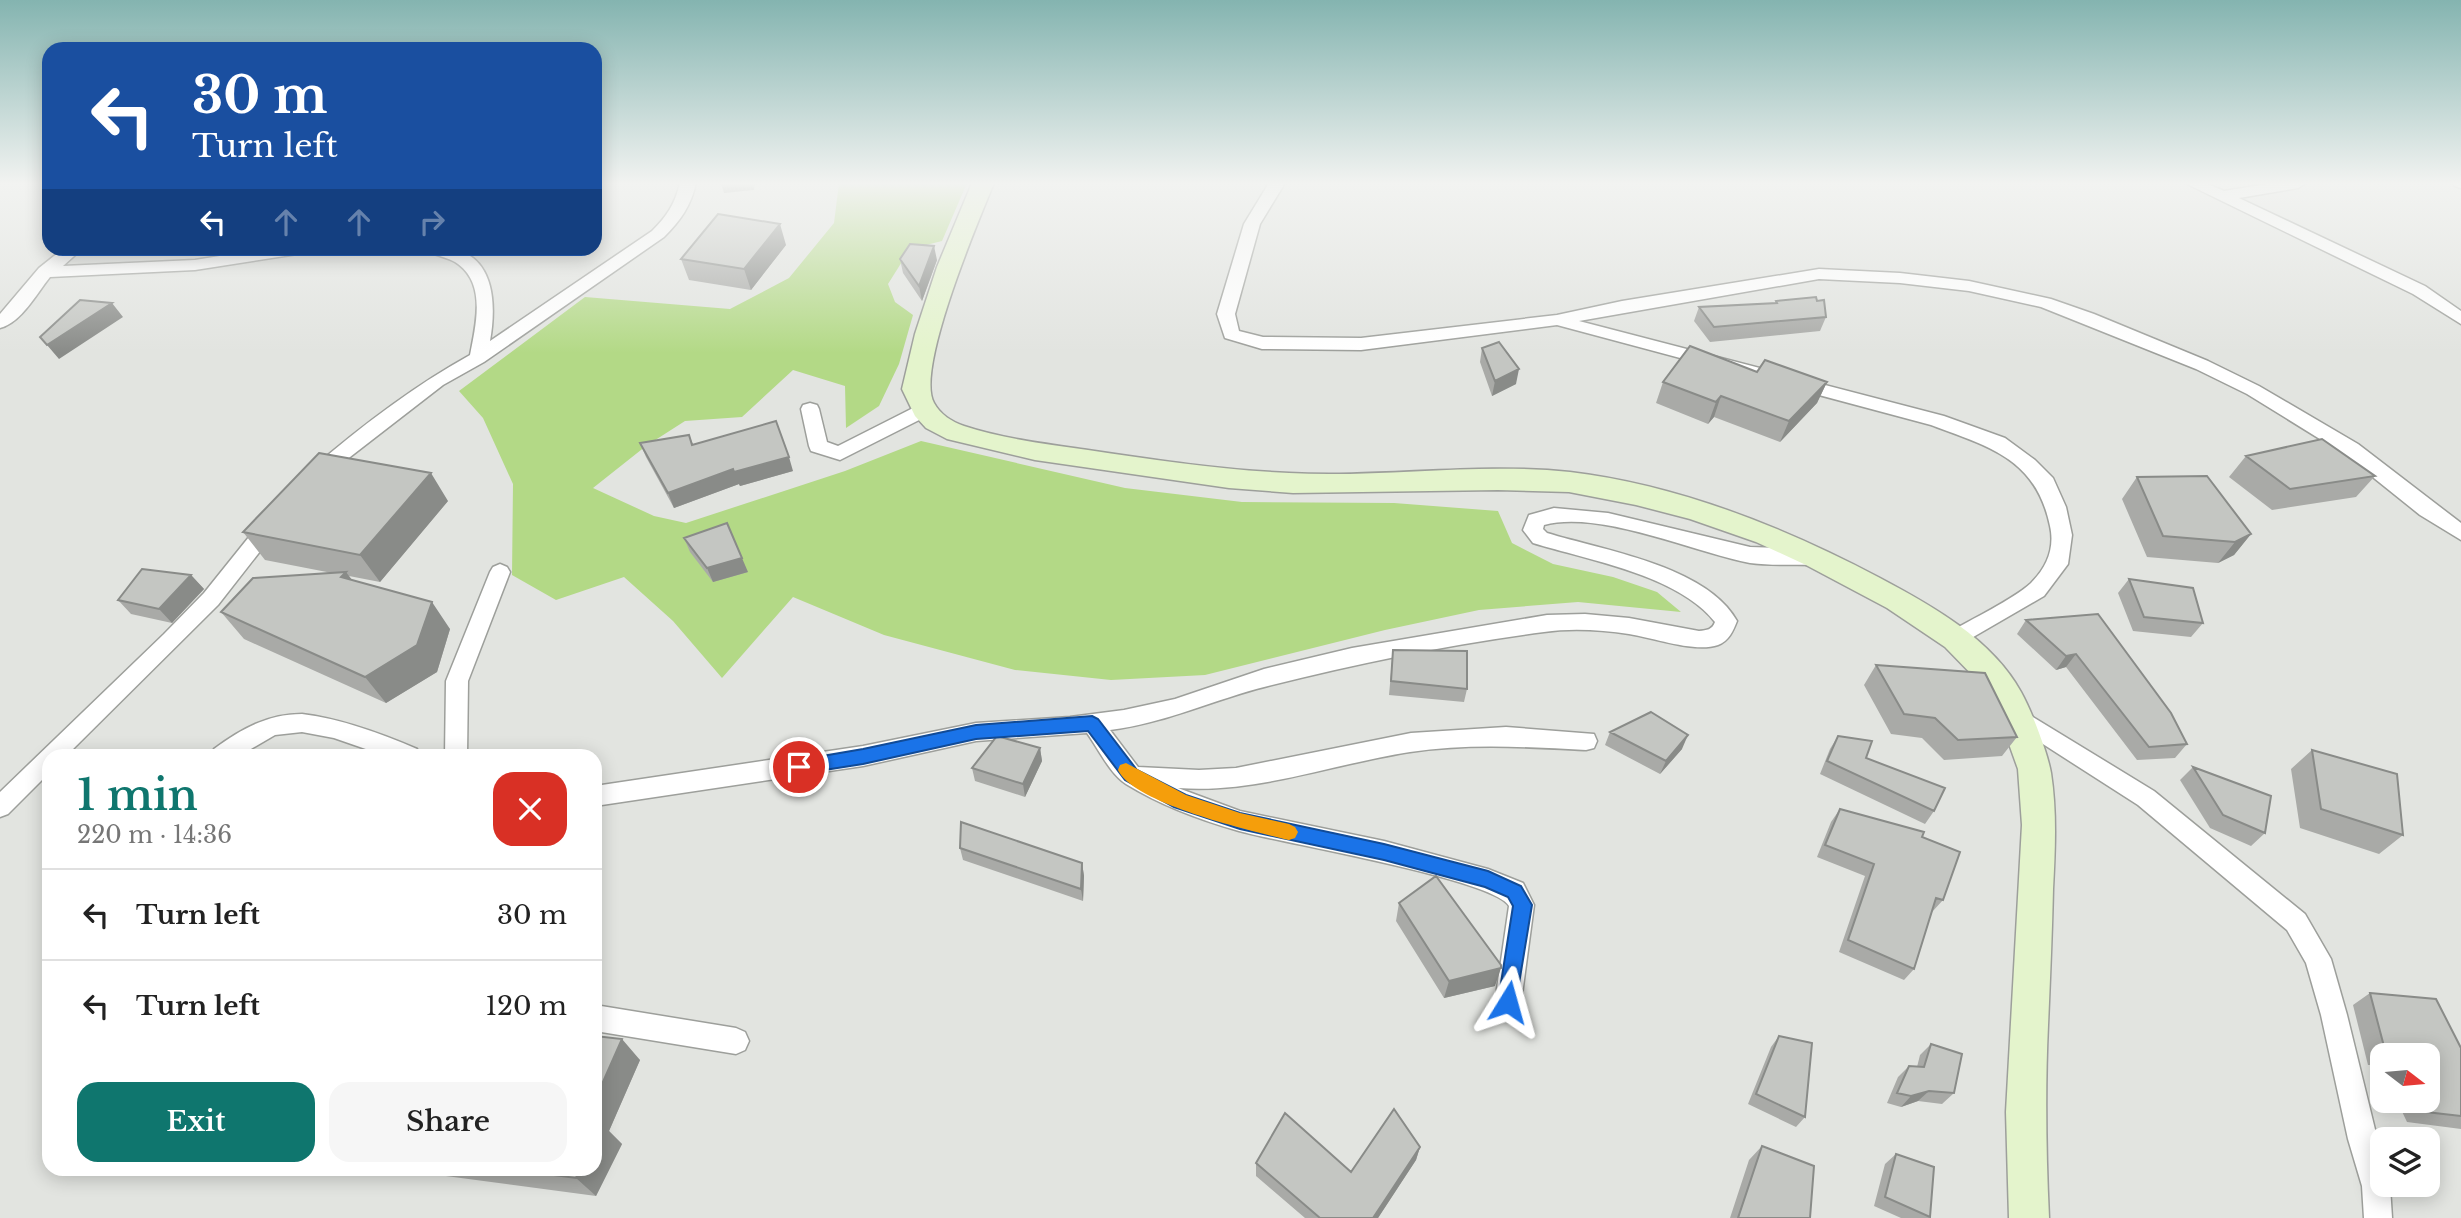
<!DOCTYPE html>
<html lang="en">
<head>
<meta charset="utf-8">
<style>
  body { margin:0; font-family:"Libre Baskerville",serif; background:#f6f6f6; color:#222; height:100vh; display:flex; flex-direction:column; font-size:26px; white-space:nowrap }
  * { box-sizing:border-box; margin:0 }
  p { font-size:23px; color:#767676 }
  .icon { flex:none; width:38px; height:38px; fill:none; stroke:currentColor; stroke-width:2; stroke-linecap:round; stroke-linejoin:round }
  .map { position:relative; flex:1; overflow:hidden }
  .side { position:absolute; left:42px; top:749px; width:560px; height:427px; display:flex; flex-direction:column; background:#fff; border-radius:21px; box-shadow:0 4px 18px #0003 }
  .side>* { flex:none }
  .banner { position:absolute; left:42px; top:42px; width:560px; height:214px; border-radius:21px; box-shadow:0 4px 18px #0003; background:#1a4fa0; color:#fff; overflow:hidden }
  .needle { width:46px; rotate:106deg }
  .controls { position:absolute; left:2370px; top:1043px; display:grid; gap:14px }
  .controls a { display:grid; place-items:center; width:70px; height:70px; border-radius:14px; background:#fff; box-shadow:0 4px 18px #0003; font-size:35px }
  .pin { position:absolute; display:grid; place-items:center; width:60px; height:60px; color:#fff; margin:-30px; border:4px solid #fff; border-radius:50%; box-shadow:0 2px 7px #0007 }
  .me { position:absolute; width:77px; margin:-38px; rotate:8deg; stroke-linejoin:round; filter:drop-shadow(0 0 5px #0008) }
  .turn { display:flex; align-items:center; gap:24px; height:147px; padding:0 35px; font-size:32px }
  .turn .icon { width:91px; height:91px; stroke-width:2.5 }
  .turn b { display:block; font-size:49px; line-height:60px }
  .lanes { display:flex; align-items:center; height:66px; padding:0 35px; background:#0003; justify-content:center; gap:35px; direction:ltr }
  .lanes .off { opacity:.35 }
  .round { display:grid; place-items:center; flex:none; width:74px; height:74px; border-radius:21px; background:#f6f6f6 }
  .overview { display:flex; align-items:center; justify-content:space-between; height:119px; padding:0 35px }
  h1 { font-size:42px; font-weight:600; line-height:52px; color:#0f766e }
  .button { display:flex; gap:14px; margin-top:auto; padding:14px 35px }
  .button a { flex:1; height:80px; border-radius:21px; background:#0f766e; color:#fff; font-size:28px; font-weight:600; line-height:80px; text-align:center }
  .button a+a { background:#f6f6f6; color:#222 }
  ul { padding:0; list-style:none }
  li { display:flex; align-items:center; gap:21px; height:91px; padding:0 35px; border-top:2px solid #e0e0e0 }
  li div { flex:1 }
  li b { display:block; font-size:26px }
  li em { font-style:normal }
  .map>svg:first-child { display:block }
  .green { fill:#b3d986 }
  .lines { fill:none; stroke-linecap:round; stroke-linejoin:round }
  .minor-casing { stroke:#9d9f9b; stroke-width:3 }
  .secondary-casing { stroke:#9d9f9b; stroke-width:3 }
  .minor { fill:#fff; fill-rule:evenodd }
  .secondary { fill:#e4f4cc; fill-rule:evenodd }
  .wall { fill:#a9aaa7 }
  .shaded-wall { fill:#898b88 }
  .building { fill:#c4c6c2; stroke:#898b88; stroke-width:2 }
  .route { fill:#1a73e8; stroke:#114b97; stroke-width:2 }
  .slow { fill:#f59e0b }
</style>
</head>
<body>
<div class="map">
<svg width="2461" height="1218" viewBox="0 0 2461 1218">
  <rect width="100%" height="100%" fill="#e2e4e0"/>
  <!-- green -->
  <path class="green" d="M839 183H967L942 241 910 249 888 284 895 302 913 315 899 364 879 406 846 428 845 386 793 370 742 417 685 421 646 446 593 488 654 516 686 523 845 471 921 441 1125 488 1242 502 1394 503 1498 511 1512 543 1553 564 1613 577 1657 592 1681 612 1578 602 1479 610 1385 630 1205 675 1111 680 1015 670 884 635 793 597 722 678 673 621 624 577 556 600 512 575 513 484 483 418 459 391 585 297 730 309 789 278 834 223Z"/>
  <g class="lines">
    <!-- minor casing -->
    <g class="minor-casing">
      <path id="minor" d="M680 183H696C691 206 680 221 664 237L484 362 443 385 350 457 323 481H309L306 476 309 471C359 428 412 387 470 355 476 324 487 282 455 262 445 256 432 256 424 248 433 248 443 247 452 249 496 257 496 307 490 341L652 231C667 216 675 204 680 183Z
        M1269 183H1285L1260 224 1235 314 1239 331 1263 337 1361 338 1557 315 1622 301 1819 269 1900 273 1969 281 2051 299 2094 314 2208 361 2259 386 2358 444 2461 523V540L2420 515 2344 454 2247 394 2196 369 2041 307 1969 291 1900 283 1819 279 1579 321 1944 416 2005 438 2035 460 2053 478 2066 507 2072 535 2068 564 2044 596 1956 647 1948 645 1945 639 1948 633C1970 620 2014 599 2031 583 2047 567 2055 548 2050 526 2036 458 1989 447 1931 425L1557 325 1361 350 1262 349 1225 338 1217 314 1244 224Z
        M2185 183H2205L2224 191 2273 183H2306L2298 188 2239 198 2425 286 2461 311V324L2413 294Z
        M2452 183H2461V188L2455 186Z
        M64 248H83L63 266 195 260 269 248H312L304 253 195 270 50 277C37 293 21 323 0 328V314L39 268Z
        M810 403 817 405 819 409 827 442 838 446 917 406H931L933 410 931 414 840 460 811 451 809 446 801 409 803 405Z
        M1554 508 1608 513 1750 547 1815 549 1822 552 1825 557 1822 562 1815 565C1794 564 1772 566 1750 563 1693 552 1600 510 1544 525L1543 529 1547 533C1602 550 1707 566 1737 621 1733 631 1729 641 1718 645 1695 653 1654 638 1629 634 1602 630 1572 628 1544 632 1452 644 1359 663 1268 686 1215 699 1166 723 1110 730L1138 767 1199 770 1236 768 1411 733 1506 727 1594 734 1597 741 1594 748 1586 750C1528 747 1468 743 1410 752 1332 764 1257 794 1178 788L1240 811 1384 841 1488 869 1523 883 1534 905 1521 1002 1517 1011 1508 1014 1499 1011 1495 1002 1509 906C1494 879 1281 843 1239 831 1200 820 1160 805 1126 784 1110 774 1098 748 1087 733L976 741 863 766 595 806V786L863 746 976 723 1070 717 1124 710 1175 699 1264 669 1352 648 1547 615 1585 614 1629 618 1699 631C1707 630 1712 630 1715 622 1678 575 1588 560 1533 543L1523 530 1529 515Z
        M272 515 279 517 282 522 279 527 218 605 66 756H49V773L8 814 0 817V792L164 634 204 593 265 517Z
        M500 564 507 567 510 572 468 681 467 756H445L446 681 490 572 493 567Z
        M2015 706 2154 791 2305 914 2331 959 2347 1015 2382 1158V1185L2390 1186 2392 1218H2364L2362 1186 2348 1139 2321 1015 2306 963 2287 930 2138 805 2007 721 2004 715 2007 709Z
        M302 714C342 719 380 733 417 749L420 756H386L334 738 302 732 275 735 239 756H211L214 749C241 729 268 714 302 714Z
        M595 1005 736 1028 745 1032 749 1041 745 1050 736 1054 595 1031Z"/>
    </g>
    <!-- secondary casing -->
    <g class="secondary-casing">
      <path id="secondary" d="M972 183H994C978 222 915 370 934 403 940 414 952 422 964 426 1003 439 1047 444 1088 450 1155 460 1222 470 1289 473 1382 478 1477 462 1570 472 1678 485 1784 527 1880 578 1931 605 1992 639 2021 692 2032 712 2047 751 2051 773 2057 812 2055 851 2053 889 2052 934 2050 980 2048 1025 2045 1090 2046 1153 2049 1218H2009L2006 1112 2022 825 2018 769 1994 702 1980 683 1945 647 1887 608 1806 565 1756 542 1690 519 1636 505 1569 492 1498 490 1293 493 1229 488 1035 460 947 439 926 428 915 416 902 389 915 334 937 267Z"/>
    </g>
    <!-- minor -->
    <use href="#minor" class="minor"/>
    <!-- secondary -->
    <use href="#secondary" class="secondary"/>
  </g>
  <!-- wall -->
  <path class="wall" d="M786 245 751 290 689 280 681 259Z
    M900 259 937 260 922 301 903 273Z
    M1776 301 1826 317 1820 331 1710 342 1694 321 1699 307 1776 303Z
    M1482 348 1516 384 1492 396 1480 362Z
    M1757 372 1827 382 1817 403 1780 442 1714 417 1708 424 1656 403 1663 382Z
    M689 435 693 444 793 471 740 486 739 484 674 508 646 457 640 443Z
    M2246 456 2375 476 2356 497 2272 510 2229 477Z
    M2137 477 2251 534 2234 555 2218 563 2147 557 2122 499Z
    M448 501 380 582 349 576 352 580 450 629 437 672 386 703 244 639 221 612 332 573 265 560 243 532Z
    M684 538 748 572 713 582 690 552Z
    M191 575 204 589 172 623 131 614 118 600Z
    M2129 579 2203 623 2191 637 2133 631 2118 593Z
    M2098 614 2187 744 2175 758 2137 760 2066 667 2056 670 2017 634 2026 620Z
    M1393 650 1467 689 1464 702 1389 695Z
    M1876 665 2017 737 2002 756 1944 760 1922 738 1891 734 1864 685Z
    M1610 732 1682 749 1660 774 1605 745Z
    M1838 736 1934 811 1925 824 1820 774 1830 749Z
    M1040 748 1042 761 1025 797 975 781 972 768Z
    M2312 750 2403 835 2379 854 2300 828 2291 769Z
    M2193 767 2265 833 2251 846 2210 828 2180 780Z
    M1840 809 1922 837 1943 900 1932 912H1931L1914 969 1904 980 1839 952 1865 876 1817 857 1831 822Z
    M960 848 1082 863 1084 876 1083 901 963 860Z
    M1399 903 1495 986 1444 998 1396 921Z
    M2370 993 2461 1048V1129L2407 1122 2397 1101H2427V1055H2382V1071L2379 1065H2368L2353 1005Z
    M595 1036 640 1060 609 1131 622 1144 596 1196 393 1169H595Z
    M1779 1036 1805 1117 1796 1127 1748 1104 1771 1047Z
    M1931 1044 1954 1093 1942 1104 1918 1101 1901 1107 1887 1103 1898 1077 1909 1066 1917 1067 1920 1055Z
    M1762 1146 1810 1218H1730L1749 1160Z
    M1420 1147 1416 1160 1378 1218H1305L1256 1176V1163L1351 1172Z
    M1896 1154 1930 1217 1929 1218H1901L1874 1206 1885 1164Z"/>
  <!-- shaded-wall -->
  <path class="shaded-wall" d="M721 183H755L754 190 724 193Z
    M780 224 786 245 751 290 744 269Z
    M934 246 937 260 922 301 919 286Z
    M112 303 123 317 59 359 47 345Z
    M1519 369 1516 384 1492 396 1495 381Z
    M1827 382 1817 403 1780 442 1789 421Z
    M1721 396 1714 417 1708 424 1716 402Z
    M789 457 793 471 740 486 739 484 674 508 668 493 733 469Z
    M431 473 448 501 380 582 360 555Z
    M2251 534 2234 555 2218 563 2235 542Z
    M742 558 748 572 713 582 707 568Z
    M346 572 366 599 341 577Z
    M191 575 204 589 172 623 159 609Z
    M432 602 450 629 437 672 386 703 365 677Z
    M2076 654 2066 667 2056 670 2066 656Z
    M1688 735 1682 749 1660 774 1666 761Z
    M1040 748 1042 761 1025 797 1023 784Z
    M1082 863 1084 876 1083 901 1081 889Z
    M1501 968 1495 986 1444 998 1449 981Z
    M622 1039 640 1060 609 1131 622 1144 596 1196 576 1178 580 1169H595V1100Z
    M1929 1091 1918 1101 1901 1107 1911 1096Z
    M1420 1147 1416 1160 1378 1218H1373Z"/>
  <!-- building -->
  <path class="building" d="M718 214 780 224 744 269 681 259Z
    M910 244 934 246 919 286 900 259Z
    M1816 297 1817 301 1824 300 1826 317 1714 327 1699 307 1777 303 1776 301Z
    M80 300 112 303 47 345 40 337Z
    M1499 342 1519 369 1495 381 1482 348Z
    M1690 346 1757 372 1765 360 1827 382 1789 421 1721 396 1716 402 1663 382Z
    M776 421 789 457 734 472 733 469 668 493 640 443 689 435 692 445Z
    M2322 439 2375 476 2290 489 2246 456Z
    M319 453 431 473 360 555 243 532Z
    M2207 476 2251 534 2235 542 2163 536 2137 477Z
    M727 523 742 558 707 568 684 538Z
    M142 569 191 575 159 609 118 600Z
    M346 572 341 577 432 602 417 645 365 677 221 612 253 578Z
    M2129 579 2193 588 2203 623 2144 617Z
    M2098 614 2171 713 2187 744 2149 747 2076 654 2066 656 2026 620Z
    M1393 650 1467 651V689L1391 681Z
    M1876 665 1985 673 2017 737 1958 740 1935 718 1904 714Z
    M1651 712 1688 735 1666 761 1610 732Z
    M997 736 1040 748 1023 784 972 768Z
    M1838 736 1872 741 1866 758 1945 788 1934 811 1827 761Z
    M2312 750 2397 774 2403 835 2321 809Z
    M2193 767 2271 796 2265 833 2223 815Z
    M1840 809 1924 832 1922 837 1960 852 1943 900 1936 898 1914 969 1848 940 1874 864 1825 845Z
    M961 822 1082 863 1081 889 960 848Z
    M1436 876 1501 965V968L1449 981 1399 903Z
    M2370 993 2436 999 2461 1048V1116L2426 1112 2420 1101H2427V1055L2386 1054Z
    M595 1036 622 1039 595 1100Z
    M1779 1036 1812 1043 1805 1117 1756 1094Z
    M1931 1044 1962 1054 1954 1093 1929 1091 1911 1096 1897 1093 1909 1066 1924 1067Z
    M1394 1109 1420 1147 1373 1218H1320L1256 1163 1285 1113 1351 1172Z
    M595 1124H603L595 1140Z
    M1762 1146 1814 1166 1810 1218H1738Z
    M1896 1154 1934 1167 1930 1217 1885 1197Z
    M508 1169H580L576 1178Z"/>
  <!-- sky -->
  <linearGradient id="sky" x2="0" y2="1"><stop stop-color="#84b4b0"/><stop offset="0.52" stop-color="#f2f3f1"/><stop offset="1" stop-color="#f2f3f1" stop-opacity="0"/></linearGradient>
  <rect width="2461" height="353" fill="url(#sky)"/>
  <!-- route -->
  <path class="route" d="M1092 716 1098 719 1137 770 1186 795 1240 813 1384 844 1488 871 1521 886 1532 905 1515 1008 1508 1011 1501 1008 1498 1002 1513 906 1508 897 1485 887 1384 860 1240 829 1174 807 1125 780 1088 731 976 739 863 764 799 774 793 772 791 767 793 762 799 760 863 749 976 725Z"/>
  <!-- slow -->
  <path class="slow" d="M1126 763 1186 795 1240 813 1289 824 1295 827 1298 832 1295 838 1289 840C1252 831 1134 804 1118 770L1120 765Z"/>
</svg>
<div class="controls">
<a><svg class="needle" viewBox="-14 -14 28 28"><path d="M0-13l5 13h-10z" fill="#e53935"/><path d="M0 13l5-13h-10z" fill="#767676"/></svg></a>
<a><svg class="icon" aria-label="layers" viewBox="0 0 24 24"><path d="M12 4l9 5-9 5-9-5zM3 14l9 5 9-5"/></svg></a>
</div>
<div class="pin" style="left:799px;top:767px;background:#d93025"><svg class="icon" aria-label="arrive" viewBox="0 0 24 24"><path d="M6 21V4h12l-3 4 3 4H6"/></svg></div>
<svg class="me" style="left:1508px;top:1002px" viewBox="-20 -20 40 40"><path d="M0-17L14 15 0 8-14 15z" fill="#1a73e8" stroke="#fff" stroke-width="4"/></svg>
<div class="banner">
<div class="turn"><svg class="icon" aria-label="left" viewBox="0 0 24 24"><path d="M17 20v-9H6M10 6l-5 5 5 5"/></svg><div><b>30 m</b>Turn left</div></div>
<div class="lanes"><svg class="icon" aria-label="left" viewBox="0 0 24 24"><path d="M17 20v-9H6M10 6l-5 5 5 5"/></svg><svg class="icon off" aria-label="ahead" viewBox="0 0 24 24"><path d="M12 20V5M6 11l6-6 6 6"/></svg><svg class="icon off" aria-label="ahead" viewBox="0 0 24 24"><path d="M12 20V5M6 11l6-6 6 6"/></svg><svg class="icon off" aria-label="right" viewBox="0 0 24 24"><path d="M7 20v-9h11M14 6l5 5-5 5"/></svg></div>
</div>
<section class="side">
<div class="overview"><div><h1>1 min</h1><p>220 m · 14:36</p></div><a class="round" style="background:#d93025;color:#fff"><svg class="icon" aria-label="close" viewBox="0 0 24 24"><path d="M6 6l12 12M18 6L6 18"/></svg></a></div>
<ul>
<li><svg class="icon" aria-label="left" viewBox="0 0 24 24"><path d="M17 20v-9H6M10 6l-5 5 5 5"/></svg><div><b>Turn left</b></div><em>30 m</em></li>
<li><svg class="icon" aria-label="left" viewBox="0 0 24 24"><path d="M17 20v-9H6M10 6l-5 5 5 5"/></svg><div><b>Turn left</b></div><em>120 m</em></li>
</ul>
<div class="button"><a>Exit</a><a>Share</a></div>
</section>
</div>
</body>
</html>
